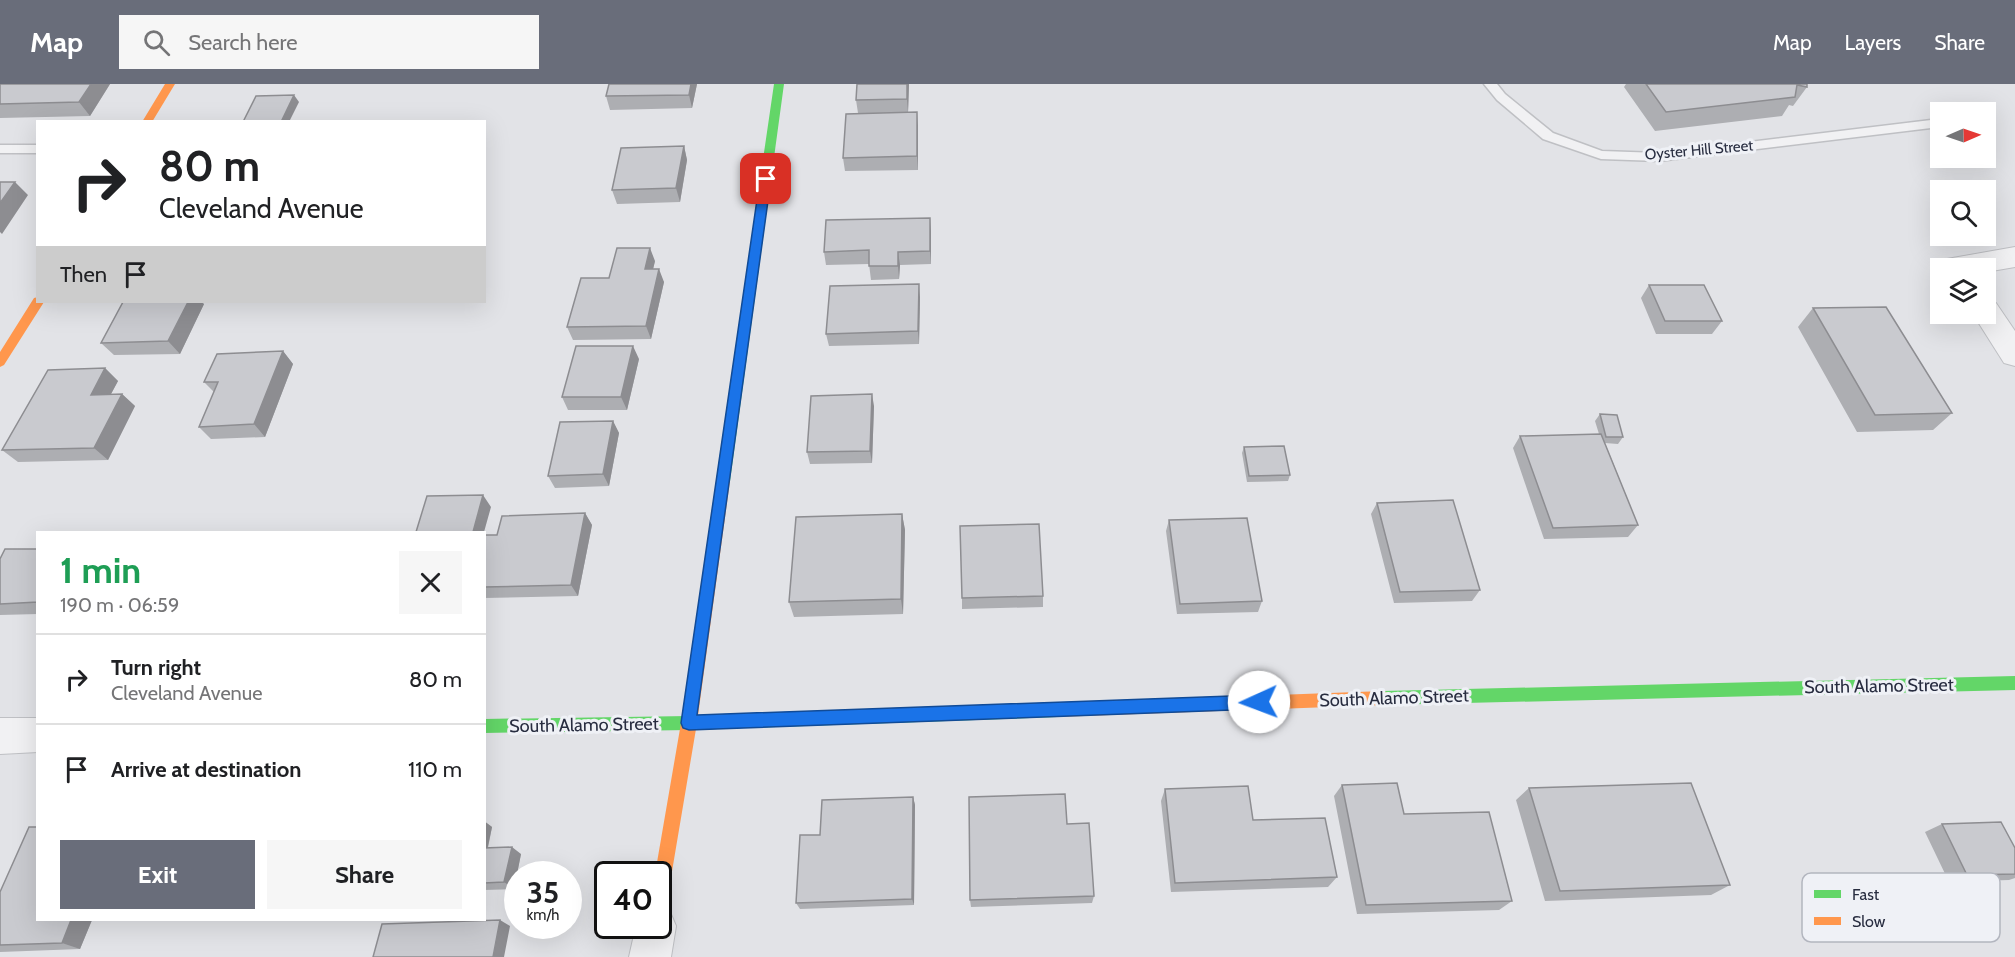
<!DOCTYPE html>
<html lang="en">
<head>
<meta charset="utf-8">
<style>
  body { margin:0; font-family:Cabin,sans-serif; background:#f6f6f6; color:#202124; height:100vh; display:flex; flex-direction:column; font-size:22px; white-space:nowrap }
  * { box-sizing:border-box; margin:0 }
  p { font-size:20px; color:#757577 }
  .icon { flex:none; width:33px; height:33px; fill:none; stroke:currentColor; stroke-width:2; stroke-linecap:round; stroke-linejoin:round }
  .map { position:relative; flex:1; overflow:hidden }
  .sheet { position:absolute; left:36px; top:447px; width:450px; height:390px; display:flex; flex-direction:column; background:#fff; border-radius:0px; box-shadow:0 6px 24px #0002 }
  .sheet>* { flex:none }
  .banner { position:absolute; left:36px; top:36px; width:450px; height:183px; border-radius:0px; box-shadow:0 6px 24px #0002; background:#fff; color:#202124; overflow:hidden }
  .needle { width:39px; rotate:88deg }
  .tools { position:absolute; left:1930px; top:18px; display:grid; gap:12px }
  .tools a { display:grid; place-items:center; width:66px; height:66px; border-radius:0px; background:#fff; box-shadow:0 6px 24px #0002; font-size:30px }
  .speed { position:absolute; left:504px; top:777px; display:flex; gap:12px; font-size:30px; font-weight:700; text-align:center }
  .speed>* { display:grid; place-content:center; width:78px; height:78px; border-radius:50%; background:#fff; box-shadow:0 6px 24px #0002; line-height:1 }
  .speed small { font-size:15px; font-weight:400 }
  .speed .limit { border:3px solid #111; border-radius:9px; background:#fff; color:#111 }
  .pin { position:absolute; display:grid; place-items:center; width:51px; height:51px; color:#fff; margin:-26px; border-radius:12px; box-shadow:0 3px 9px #0006 }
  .me { position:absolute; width:66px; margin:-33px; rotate:268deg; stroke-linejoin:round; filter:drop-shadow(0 0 4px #0008) }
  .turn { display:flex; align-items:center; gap:21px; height:126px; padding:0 24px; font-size:27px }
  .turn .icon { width:78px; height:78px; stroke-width:2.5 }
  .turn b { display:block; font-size:42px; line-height:51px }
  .then { display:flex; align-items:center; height:57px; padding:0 24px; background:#0003; gap:12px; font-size:22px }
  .round { display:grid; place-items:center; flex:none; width:63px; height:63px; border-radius:0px; background:#f6f6f6 }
  .overview { display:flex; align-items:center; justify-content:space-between; height:102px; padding:0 24px }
  h1 { font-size:36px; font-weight:700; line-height:45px; color:#1e9e55 }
  .button { display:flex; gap:12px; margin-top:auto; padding:12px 24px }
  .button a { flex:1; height:69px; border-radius:0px; background:#696d7a; color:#fff; font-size:24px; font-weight:700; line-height:69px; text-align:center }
  .button a+a { background:#f6f6f6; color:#202124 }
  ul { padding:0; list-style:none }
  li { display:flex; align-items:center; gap:18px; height:90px; padding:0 24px; border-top:2px solid #e0e0e0 }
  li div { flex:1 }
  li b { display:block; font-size:22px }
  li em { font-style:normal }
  header { display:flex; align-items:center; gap:36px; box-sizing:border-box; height:84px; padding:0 30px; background:#696d7a; color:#fff }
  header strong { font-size:28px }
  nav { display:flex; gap:33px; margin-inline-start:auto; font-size:21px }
  .search { width:420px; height:54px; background:#f6f6f6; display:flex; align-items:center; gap:15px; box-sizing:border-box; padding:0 21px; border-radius:0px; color:#757577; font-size:22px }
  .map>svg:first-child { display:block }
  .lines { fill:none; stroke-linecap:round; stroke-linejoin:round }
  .lane-casing { stroke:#bfc0c4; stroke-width:3 }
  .street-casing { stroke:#bfc0c4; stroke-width:2 }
  .lane { fill:#f1f1f3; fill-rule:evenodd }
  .street { fill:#f1f1f3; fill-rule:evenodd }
  .fast { fill:#63d668; fill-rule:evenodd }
  .slow { fill:#ff974d; fill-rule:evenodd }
  .wall { fill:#adaeb2 }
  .shaded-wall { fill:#8d8d91 }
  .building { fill:#c9cacf; stroke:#8d8d91; stroke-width:1.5 }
  .route { fill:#1a73e8; stroke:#114b97; stroke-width:1.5 }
  .labels { text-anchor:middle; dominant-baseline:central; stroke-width:6; stroke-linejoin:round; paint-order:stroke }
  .far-street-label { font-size:15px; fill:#282d40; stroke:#eff1f6 }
  .street-label { font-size:18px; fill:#282d40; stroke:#eff1f6 }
  .key { fill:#eff1f6; stroke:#b3b6bf; stroke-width:1.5 }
  .key-label { font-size:16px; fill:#282d40 }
</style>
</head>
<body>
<header>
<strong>Map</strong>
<div class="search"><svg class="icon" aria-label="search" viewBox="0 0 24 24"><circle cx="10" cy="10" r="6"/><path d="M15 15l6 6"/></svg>Search here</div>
<nav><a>Map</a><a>Layers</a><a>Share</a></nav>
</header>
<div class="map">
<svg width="2015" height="873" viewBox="0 0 2015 873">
  <rect width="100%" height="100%" fill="#e2e3e7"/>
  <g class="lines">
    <!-- lane casing -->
    <g class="lane-casing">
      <path id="lane" d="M1484 0H1497L1505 10 1553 49 1602 67 1659 69 1931 36 1937 40 1931 44 1659 77 1601 75 1543 55 1497 16Z
        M0 61H38V69H0Z"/>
    </g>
    <!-- street casing -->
    <g class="street-casing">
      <path id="street" d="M2015 163V183L1986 188V184H1944L1943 182 1947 175Z
        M1986 216 1996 219 2015 247V282L2004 279 1973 230H1986Z
        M0 634H38V668L0 670Z
        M658 823 670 828 676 842 671 873H629L636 842H658Z"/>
    </g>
    <!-- lane -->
    <use href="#lane" class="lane"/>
    <!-- street -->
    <use href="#street" class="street"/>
    <!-- fast -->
    <path class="fast" d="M774 0H784L730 397 728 401H718L716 397Z
      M2015 592V606L1383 621 1378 619 1376 614 1378 609 1383 607Z
      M1057 619 1062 621 1064 626 1062 631 1057 633 689 646 484 649V635L689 632Z"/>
    <!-- slow -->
    <path class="slow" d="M165 0H175L152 38H142Z
      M38 213V218H44L4 281 0 283V268L34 214Z
      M723 392 728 393 730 397 697 639 666 823 664 829 658 831V790H655L681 639 716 397 718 393Z
      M1383 607 1388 609 1390 614 1388 619 1383 621 1057 633 1052 631 1050 626 1052 621 1057 619Z"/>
  </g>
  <!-- wall -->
  <path class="wall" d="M0 0H110L90 32 0 34Z
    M697 0 692 24 610 26 606 12Z
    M909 0 908 28 918 42V86L845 87 843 74 858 29 856 16Z
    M1626 0H1807V3L1793 22 1789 21 1782 32 1655 47 1624 3Z
    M684 62 687 76 680 118 617 120 612 106Z
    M931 147V180L900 181 899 195 871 196 869 180 826 181 824 168Z
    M655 177 653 185 664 198 651 255 573 256 567 243 609 194Z
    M1649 201 1722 237 1712 250H1656L1641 214Z
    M920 213 919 260 829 262 826 250Z
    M188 218H201L204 220 180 270 114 271 101 259Z
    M1813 224 1952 329 1933 346 1857 348 1798 243Z
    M283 267 293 280 265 353 211 355 199 343 214 308 204 298Z
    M639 275 627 326H568L562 313Z
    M105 284 118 297 111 310H122L135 322 108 376 18 378 2 366Z
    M874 322 872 379 810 380 807 368Z
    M1600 330 1623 353 1618 360 1605 359 1638 441 1628 453 1544 455 1513 364 1520 352 1599 350 1595 337Z
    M613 337 619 349 609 402 555 404 548 392Z
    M1244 363 1290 391 1288 397 1247 398 1242 369Z
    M1377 419 1480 506 1472 517 1394 519 1371 430Z
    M585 429 592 441 578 512 484 514V451H497Z
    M902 430 905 446 903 530 794 533 789 518Z
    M1169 436 1262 517 1258 528 1177 530 1166 447Z
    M38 465V530L0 531V475Z
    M1043 512V523L962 525V514Z
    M1342 701 1404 730 1512 817 1499 826 1357 830 1334 712Z
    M1529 704 1730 801 1711 811 1545 817 1516 716Z
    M1165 705 1253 736 1337 793 1328 803 1171 808 1161 717Z
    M913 713 915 721 914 821 800 825 796 819 820 751Z
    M484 737 492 743 488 764 521 770 514 805 484 806Z
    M1067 740 1094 812 1092 819 971 823 970 816Z
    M1942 740 2015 764V794L2009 796 1949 798 1925 748Z
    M0 808 38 836H92L80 865 0 868Z"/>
  <!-- shaded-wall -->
  <path class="shaded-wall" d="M91 0H110L90 32 79 18Z
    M691 0H697L692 24 689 11Z
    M907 0H909L908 29 907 15Z
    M294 11 299 18 289 38H281Z
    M917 28 918 42V86L917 72Z
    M684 62 687 76 680 118 676 104Z
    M15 98 28 111 2 150 0 148V119Z
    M930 134 931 147V180L930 167Z
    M650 164 655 177 650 198 645 185Z
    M898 168 900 181 899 195 898 182Z
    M659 185 664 198 651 255 646 242Z
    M919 200 920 213 919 260 918 247Z
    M188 218H201L204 220 180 270 168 257Z
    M633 262 639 275 627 326 621 313Z
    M283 267 293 280 265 353 254 340Z
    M105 284 118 297 104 323 91 311Z
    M122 310 135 322 108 376 94 364Z
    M872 310 874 322 872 379 870 367Z
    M613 337 619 349 609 402 603 390Z
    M483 411 491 423 484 448H473Z
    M585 429 592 441 578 512 571 501Z
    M902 430 905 446 903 530 901 515Z
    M913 713 915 721 914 821 912 815Z
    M484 737 492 743 486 771 484 770Z
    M512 763 521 770 514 805 504 798Z
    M71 836H92L80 865 62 859Z
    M500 836 510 842 504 873H493Z"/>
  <!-- building -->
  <path class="building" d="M0 0H91L79 18 0 20Z
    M609 0H691L689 11 606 12Z
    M857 0H907V15L856 16Z
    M1646 0H1807V3L1797 1 1795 13 1666 28Z
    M294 11 281 38H243L256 12Z
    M917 28V72L843 74 846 30Z
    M684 62 676 104 612 106 621 64Z
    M0 98H15L0 119Z
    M930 134V167L898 168V182H869V166L824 168 826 136Z
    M617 164H650L645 185H659L646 242 567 243 581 194H609Z
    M919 200 918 247 826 250 830 202Z
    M1649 201H1704L1722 237H1665Z
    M123 218H188L168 257 101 259Z
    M1886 223 1952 329 1875 331 1813 224Z
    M576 262H633L621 313H562Z
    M283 267 254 340 199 343 218 298H204L217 270Z
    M105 284 91 311 122 310 94 364 2 366 48 286Z
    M872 310 870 367 807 368 811 312Z
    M1600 330 1617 331 1623 353H1606Z
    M613 337 603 390 548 392 560 338Z
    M1601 350 1638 441 1553 444 1520 352Z
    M1284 362 1290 391 1249 392 1244 363Z
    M483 411 473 448H416L427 412Z
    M1453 416 1480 506 1400 508 1377 419Z
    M585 429 571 501 484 503V451H497L502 432Z
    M902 430 901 515 789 518 796 433Z
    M1247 434 1262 517 1180 520 1169 436Z
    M1039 440 1043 512 962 514 960 442Z
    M5 465H38V518L0 520V475Z
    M1397 699 1404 730 1489 728 1512 817 1366 821 1342 701Z
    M1691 699 1730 801 1560 807 1529 704Z
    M1248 702 1253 736 1325 734 1337 793 1175 799 1165 705Z
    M1065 710 1067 740 1089 739 1094 812 970 816 969 713Z
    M913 713 912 815 796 819 800 751H820L822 716Z
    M2001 738 2015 764V790L1967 791 1942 740Z
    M29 743H38V836H71L62 859 0 861V808Z
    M512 763 504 798 484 799V764Z
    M500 836 493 873H373L382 840Z"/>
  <!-- route -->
  <path class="route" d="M766 91 771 95 697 631 1259 611 1264 614 1266 618 1264 623 1259 625 689 646 683 644 681 639 760 95Z"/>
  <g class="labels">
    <!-- far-street labels -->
    <g class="far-street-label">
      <text transform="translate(1699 66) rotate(-5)">Oyster Hill Street</text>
    </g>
    <!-- street labels -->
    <g class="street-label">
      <text transform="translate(1879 602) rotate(-1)">South Alamo Street</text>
      <text transform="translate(1394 614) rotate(-2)">South Alamo Street</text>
      <text transform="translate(584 641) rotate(-1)">South Alamo Street</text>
    </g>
  </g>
  <!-- legend -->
  <rect x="1802" y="789" width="198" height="69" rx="9" class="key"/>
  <rect x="1814" y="806" width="27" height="8" fill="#63d668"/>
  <rect x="1814" y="833" width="27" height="8" fill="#ff974d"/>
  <g class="key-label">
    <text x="1852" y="816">Fast</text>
    <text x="1852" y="843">Slow</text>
  </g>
</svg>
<div class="tools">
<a><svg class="needle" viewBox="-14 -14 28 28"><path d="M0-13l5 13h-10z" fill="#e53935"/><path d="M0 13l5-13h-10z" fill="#757577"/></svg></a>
<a><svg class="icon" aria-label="search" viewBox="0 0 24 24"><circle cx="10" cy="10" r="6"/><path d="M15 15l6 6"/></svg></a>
<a><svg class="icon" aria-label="layers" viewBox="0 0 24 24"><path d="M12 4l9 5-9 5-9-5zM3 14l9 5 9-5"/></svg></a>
</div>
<div class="speed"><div>35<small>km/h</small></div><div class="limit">40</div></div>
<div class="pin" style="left:766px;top:95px;background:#d93025"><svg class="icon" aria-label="arrive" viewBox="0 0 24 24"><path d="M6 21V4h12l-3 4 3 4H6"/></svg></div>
<svg class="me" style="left:1259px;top:618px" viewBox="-20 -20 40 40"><circle r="19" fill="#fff"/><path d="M0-13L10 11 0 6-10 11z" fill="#1a73e8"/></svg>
<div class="banner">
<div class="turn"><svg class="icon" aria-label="right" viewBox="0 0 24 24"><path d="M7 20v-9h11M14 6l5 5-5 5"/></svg><div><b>80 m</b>Cleveland Avenue</div></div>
<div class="then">Then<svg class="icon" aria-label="arrive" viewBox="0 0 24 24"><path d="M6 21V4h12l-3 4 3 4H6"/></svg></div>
</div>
<section class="sheet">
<div class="overview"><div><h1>1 min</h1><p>190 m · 06:59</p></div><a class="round"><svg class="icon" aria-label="close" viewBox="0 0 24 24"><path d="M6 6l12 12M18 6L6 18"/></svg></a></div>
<ul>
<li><svg class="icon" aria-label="right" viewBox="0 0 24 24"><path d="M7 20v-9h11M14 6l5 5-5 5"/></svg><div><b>Turn right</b><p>Cleveland Avenue</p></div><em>80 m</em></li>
<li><svg class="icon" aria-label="arrive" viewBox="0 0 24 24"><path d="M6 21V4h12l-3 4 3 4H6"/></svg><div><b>Arrive at destination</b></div><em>110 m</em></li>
</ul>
<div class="button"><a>Exit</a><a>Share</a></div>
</section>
</div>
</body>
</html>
